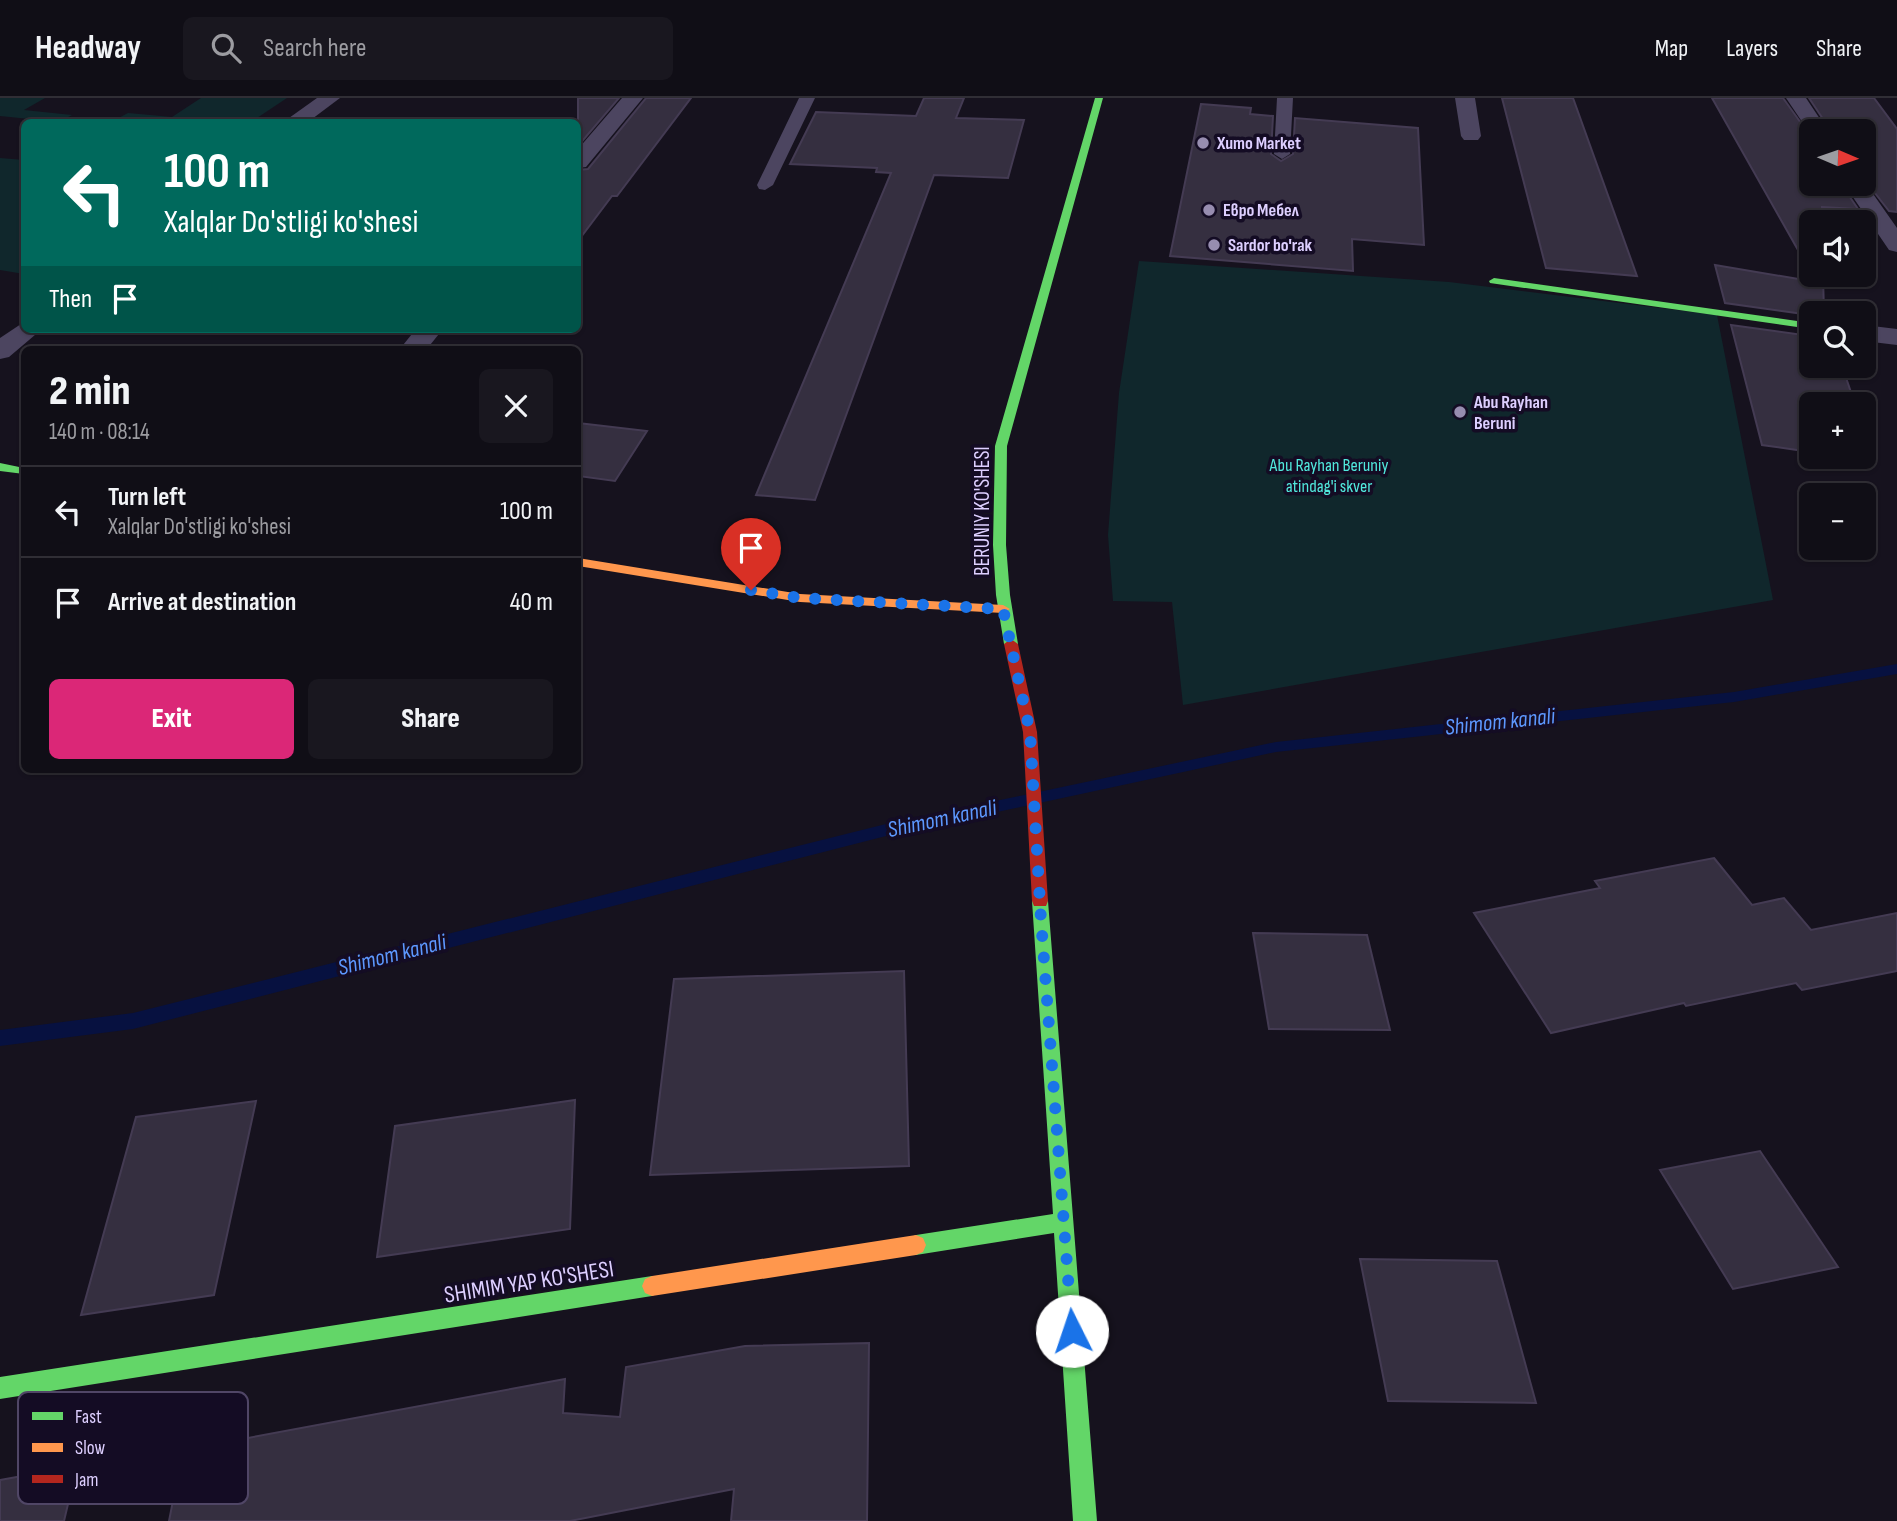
<!DOCTYPE html>
<html lang="en">
<head>
<meta charset="utf-8">
<style>
  body { margin:0; font-family:"Sofia Sans Condensed",sans-serif; background:#19171f; color:#f1f3f6; height:100vh; display:flex; flex-direction:column; font-size:26px; white-space:nowrap }
  * { box-sizing:border-box; margin:0 }
  p { font-size:23px; color:#9c9ca1 }
  .icon { flex:none; width:38px; height:38px; fill:none; stroke:currentColor; stroke-width:2; stroke-linecap:round; stroke-linejoin:round }
  .map { position:relative; flex:1; overflow:hidden }
  .sheet { position:absolute; left:21px; top:248px; width:560px; height:427px; display:flex; flex-direction:column; background:#100e16; border-radius:10px; box-shadow:0 2px 5px #0004,0 0 0 2px #302e35 }
  .sheet>* { flex:none }
  .banner { position:absolute; left:21px; top:21px; width:560px; height:214px; border-radius:10px; box-shadow:0 2px 5px #0004,0 0 0 2px #302e35; background:#00695c; color:#fff; overflow:hidden }
  .needle { width:46px; rotate:92deg }
  .controls { position:absolute; left:1799px; top:21px; display:grid; gap:14px }
  .controls a { display:grid; place-items:center; width:77px; height:77px; border-radius:10px; background:#100e16; box-shadow:0 2px 5px #0004,0 0 0 2px #302e35; font-size:35px }
  .pin { position:absolute; display:grid; place-items:center; width:60px; height:60px; color:#fff; margin:-72px -30px; border-radius:50% 50% 50% 0; rotate:-45deg; box-shadow:0 0 7px #0007 }
  .pin .icon { rotate:45deg }
  .me { position:absolute; width:77px; margin:-38px; rotate:356deg; stroke-linejoin:round; filter:drop-shadow(0 0 5px #0008) }
  .turn { display:flex; align-items:center; gap:24px; height:147px; padding:0 28px; font-size:32px }
  .turn .icon { width:91px; height:91px; stroke-width:2.5 }
  .turn b { display:block; font-size:49px; line-height:60px }
  .then { display:flex; align-items:center; height:66px; padding:0 28px; background:#0003; gap:14px; font-size:26px }
  .round { display:grid; place-items:center; flex:none; width:74px; height:74px; border-radius:10px; background:#19171f }
  .overview { display:flex; align-items:center; justify-content:space-between; height:119px; padding:0 28px }
  h1 { font-size:42px; font-weight:800; line-height:52px }
  .primary-button { display:flex; gap:14px; margin-top:auto; padding:14px 28px }
  .primary-button a { flex:1; height:80px; border-radius:10px; background:#db2777; color:#fff; font-size:28px; font-weight:800; line-height:80px; text-align:center }
  .primary-button a+a { background:#19171f; color:#f1f3f6 }
  ul { padding:0; list-style:none }
  li { display:flex; align-items:center; gap:21px; height:91px; padding:0 28px; border-top:2px solid #302e35 }
  li div { flex:1 }
  li b { display:block; font-size:26px }
  li em { font-style:normal }
  header { display:flex; align-items:center; gap:42px; box-sizing:border-box; height:98px; padding:0 35px; background:#100e16; border-bottom:2px solid #302e35 }
  header strong { font-size:33px }
  nav { display:flex; gap:38px; margin-inline-start:auto; font-size:24px }
  .search { width:490px; height:63px; background:#19171f; display:flex; align-items:center; gap:18px; box-sizing:border-box; padding:0 24px; border-radius:10px; color:#9c9ca1; font-size:26px }
  .map>svg:first-child { display:block }
  .green { fill:#10272c }
  .lines { fill:none; stroke-linecap:round; stroke-linejoin:round }
  .stream { fill:#071140; fill-rule:evenodd }
  .building { fill:#352f40; stroke:#443b53; stroke-width:2 }
  .lane { fill:#4c4560; fill-rule:evenodd }
  .street { fill:#4c4560; fill-rule:evenodd }
  .fast { fill:#63d668; fill-rule:evenodd }
  .slow { fill:#ff974d; fill-rule:evenodd }
  .jam { fill:#b3261e; fill-rule:evenodd }
  .route { stroke:#1a73e8; stroke-width:12; stroke-dasharray:0 21.6 }
  .poi-dot { fill:#978db0; stroke:#140c24; stroke-width:2.5 }
  .labels { text-anchor:middle; dominant-baseline:central; stroke-width:7; stroke-linejoin:round; paint-order:stroke }
  .far-poi-label { font-size:18px; font-weight:bold; fill:#ddcfff; stroke:#140c24; text-anchor:start }
  .far-park-label { font-size:18px; fill:#51e9dd; stroke:#140c24 }
  .street-label { font-size:21px; fill:#ddcfff; stroke:#140c24 }
  .water-label { font-size:23px; font-style:italic; fill:#5d98ff; stroke:#140c24 }
  .near-street-label { font-size:24px; fill:#ddcfff; stroke:#140c24 }
  .key { fill:#140c24; stroke:#504666; stroke-width:2 }
  .key-label { font-size:19px; fill:#ddcfff }
</style>
</head>
<body>
<header>
<strong>Headway</strong>
<div class="search"><svg class="icon" aria-label="search" viewBox="0 0 24 24"><circle cx="10" cy="10" r="6"/><path d="M15 15l6 6"/></svg>Search here</div>
<nav><a>Map</a><a>Layers</a><a>Share</a></nav>
</header>
<div class="map">
<svg width="1897" height="1423" viewBox="0 0 1897 1423">
  <rect width="100%" height="100%" fill="#16121e"/>
  <!-- green -->
  <path class="green" d="M0 0H45L24 12 72 17 59 24 0 18Z
    M201 0H287L251 24 113 23 128 15 172 19Z
    M0 60 24 62V176L0 172Z
    M1139 163 1449 184 1717 217 1773 502 1183 607 1172 504 1113 503 1108 437 1119 295Z"/>
  <g class="lines">
    <!-- stream -->
    <path class="stream" d="M1897 566V576L1734 604 1276 654 886 738 133 931 0 948V932L133 915 886 726 1276 644 1734 594Z"/>
  </g>
  <!-- building -->
  <path class="building" d="M578 0H619L578 48Z
    M646 0H691L617 98H612L578 143V72L588 71Z
    M924 0H964L956 20 1024 22 1008 80 934 77 815 402 756 397 891 75 876 74 877 70 790 66 816 14 916 18Z
    M1502 0H1573L1637 178 1546 170Z
    M1712 0H1783L1811 39V86H1841L1858 111 1822 109V124H1811V175Z
    M1809 0H1874L1897 31V114L1889 113 1864 81V33H1831Z
    M1201 6 1251 10 1250 16 1273 18 1271 56 1281 63 1293 56 1295 20 1418 30 1424 147 1352 141 1353 173 1170 158Z
    M1715 167 1816 184 1812 177H1823L1824 215H1811V217L1725 205Z
    M1731 227 1811 238V268H1842L1855 306H1811V354L1762 347Z
    M578 325 647 333 615 383 578 378Z
    M1714 760 1752 807 1784 800 1811 832 1897 815V873L1802 892 1796 885 1686 908 1684 905 1551 935 1474 815 1600 790 1595 783Z
    M1253 835 1367 837 1390 932 1269 931Z
    M904 873 909 1068 650 1077 674 881Z
    M575 1002 570 1131 377 1159 395 1028Z
    M256 1003 214 1197 81 1217 136 1019Z
    M1760 1053 1838 1169 1733 1191 1660 1072Z
    M1360 1161 1497 1163 1536 1305 1388 1303Z
    M869 1245 867 1423H731L734 1391 570 1423H169L183 1352 565 1281 563 1315 620 1319 626 1269 745 1248Z
    M77 1368 64 1423H0V1382Z"/>
  <g class="lines">
    <!-- lane -->
    <path class="lane" d="M799 0H815L773 87 765 92 759 91 757 87Z
      M1277 0H1293L1290 56 1282 61 1274 56Z"/>
    <!-- street -->
    <path class="street" d="M317 0H340L308 24H286L289 20Z
      M622 0H643L586 69 578 70V51Z
      M1455 0H1475L1481 38 1478 42H1464L1461 38Z
      M1786 0H1806L1828 33H1811V37Z
      M1864 83 1897 130V154L1889 152 1844 86H1864Z
      M24 224V231H42L9 259 0 261V240Z
      M1864 227 1897 231V247L1864 243Z
      M416 231H443L426 252H399Z"/>
    <!-- fast -->
    <path class="fast" d="M1095 0H1103L1007 348 1006 447 1010 497 1018 546 1011 551 1004 546 996 497 993 447 995 348Z
      M1494 180 1811 225V231L1490 185 1489 183Z
      M0 365 24 370V376L0 373Z
      M1040 796 1046 798 1048 803 1097 1423H1073L1054 1135 916 1157 909 1154 906 1147 909 1140 916 1137 1053 1116 1032 803 1034 798Z
      M652 1178 659 1181 662 1188 659 1195 652 1198 0 1301V1279Z"/>
    <!-- slow -->
    <path class="slow" d="M578 460 800 496 1003 507 1010 511 1003 515 800 504 578 468Z
      M916 1137 923 1140 926 1147 923 1154 916 1157 652 1198 645 1195 642 1188 645 1181 652 1178Z"/>
    <!-- jam -->
    <path class="jam" d="M1011 541 1018 546 1037 634 1048 803 1046 808H1034L1032 803 1023 634 1004 546Z"/>
  </g>
  <g class="lines">
    <!-- route -->
    <path class="route" d="M751 492 800 500 1003 511 1030 634 1041 822 1072 1233"/>
  </g>
  <!-- markers -->
  <g class="poi-dot">
    <circle cx="1203" cy="45" r="7"/>
    <circle cx="1209" cy="112" r="7"/>
    <circle cx="1214" cy="147" r="7"/>
    <circle cx="1460" cy="314" r="7"/>
  </g>
  <g class="labels">
    <!-- far-poi labels -->
    <g class="far-poi-label">
      <text x="1217" y="45">Xumo Market</text>
      <text x="1223" y="112">Евро Мебел</text>
      <text x="1228" y="147">Sardor bo'rak</text>
      <text x="1474" y="304">Abu Rayhan<tspan x="1474" dy="21">Beruni</tspan></text>
    </g>
    <!-- far-park labels -->
    <g class="far-park-label">
      <text x="1329" y="367">Abu Rayhan Beruniy<tspan x="1329" dy="21">atindag'i skver</tspan></text>
    </g>
    <!-- street labels -->
    <g class="street-label">
      <text transform="translate(982 413) rotate(-90)">BERUNIY KO'SHESI</text>
    </g>
    <!-- water labels -->
    <g class="water-label">
      <text transform="translate(1500 624) rotate(-6)">Shimom kanali</text>
      <text transform="translate(942 721) rotate(-12)">Shimom kanali</text>
      <text transform="translate(392 857) rotate(-14)">Shimom kanali</text>
    </g>
    <!-- near-street labels -->
    <g class="near-street-label">
      <text transform="translate(529 1184) rotate(-9)">SHIMIM YAP KO'SHESI</text>
    </g>
  </g>
  <!-- legend -->
  <rect x="18" y="1294" width="230" height="112" rx="10" class="key"/>
  <rect x="32" y="1314" width="31" height="8" fill="#63d668"/>
  <rect x="32" y="1345" width="31" height="9" fill="#ff974d"/>
  <rect x="32" y="1377" width="31" height="8" fill="#b3261e"/>
  <g class="key-label">
    <text x="75" y="1325">Fast</text>
    <text x="75" y="1356">Slow</text>
    <text x="75" y="1388">Jam</text>
  </g>
</svg>
<div class="controls">
<a><svg class="needle" viewBox="-14 -14 28 28"><path d="M0-13l5 13h-10z" fill="#e53935"/><path d="M0 13l5-13h-10z" fill="#9c9ca1"/></svg></a>
<a><svg class="icon" aria-label="sound" viewBox="0 0 24 24"><path d="M4 9h4l5-4v14l-5-4H4zM17 9q2 3 0 6"/></svg></a>
<a><svg class="icon" aria-label="search" viewBox="0 0 24 24"><circle cx="10" cy="10" r="6"/><path d="M15 15l6 6"/></svg></a>
<a>+</a>
<a>−</a>
</div>
<div class="pin" style="left:751px;top:492px;background:#d93025"><svg class="icon" aria-label="arrive" viewBox="0 0 24 24"><path d="M6 21V4h12l-3 4 3 4H6"/></svg></div>
<svg class="me" style="left:1072px;top:1233px" viewBox="-20 -20 40 40"><circle r="19" fill="#fff"/><path d="M0-13L10 11 0 6-10 11z" fill="#1a73e8"/></svg>
<div class="banner">
<div class="turn"><svg class="icon" aria-label="left" viewBox="0 0 24 24"><path d="M17 20v-9H6M10 6l-5 5 5 5"/></svg><div><b>100 m</b>Xalqlar Do'stligi ko'shesi</div></div>
<div class="then">Then<svg class="icon" aria-label="arrive" viewBox="0 0 24 24"><path d="M6 21V4h12l-3 4 3 4H6"/></svg></div>
</div>
<section class="sheet">
<div class="overview"><div><h1>2 min</h1><p>140 m · 08:14</p></div><a class="round"><svg class="icon" aria-label="close" viewBox="0 0 24 24"><path d="M6 6l12 12M18 6L6 18"/></svg></a></div>
<ul>
<li><svg class="icon" aria-label="left" viewBox="0 0 24 24"><path d="M17 20v-9H6M10 6l-5 5 5 5"/></svg><div><b>Turn left</b><p>Xalqlar Do'stligi ko'shesi</p></div><em>100 m</em></li>
<li><svg class="icon" aria-label="arrive" viewBox="0 0 24 24"><path d="M6 21V4h12l-3 4 3 4H6"/></svg><div><b>Arrive at destination</b></div><em>40 m</em></li>
</ul>
<div class="primary-button"><a>Exit</a><a>Share</a></div>
</section>
</div>
</body>
</html>
